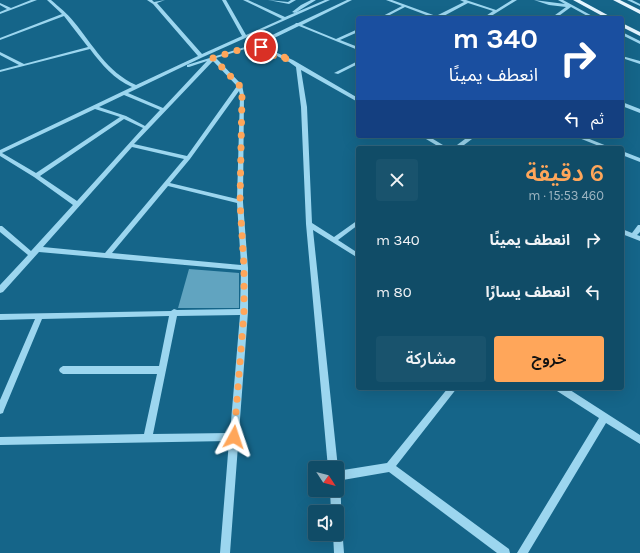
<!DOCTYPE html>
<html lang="ar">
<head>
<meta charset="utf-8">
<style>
  body { margin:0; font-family:Karla,"Noto Sans Arabic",sans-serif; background:#19536d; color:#f1f3f6; direction:rtl; height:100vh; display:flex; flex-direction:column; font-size:15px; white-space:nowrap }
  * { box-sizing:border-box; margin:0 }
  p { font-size:13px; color:#9cb4c0 }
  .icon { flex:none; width:22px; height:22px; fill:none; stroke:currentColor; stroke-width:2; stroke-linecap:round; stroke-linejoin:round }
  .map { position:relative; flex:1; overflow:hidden; direction:ltr }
  .details { position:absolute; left:356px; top:146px; width:268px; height:244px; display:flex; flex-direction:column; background:#104c67; border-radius:4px; box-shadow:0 4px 16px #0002,0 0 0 1px #30637b; direction:rtl }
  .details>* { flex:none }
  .banner { position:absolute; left:356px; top:16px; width:268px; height:122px; border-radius:4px; box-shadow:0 4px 16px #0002,0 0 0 1px #30637b; direction:rtl; background:#1a4fa0; color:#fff; overflow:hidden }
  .needle { width:26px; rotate:126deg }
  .fabs { position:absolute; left:308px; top:461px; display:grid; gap:8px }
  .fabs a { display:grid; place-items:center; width:36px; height:36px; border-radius:4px; background:#104c67; box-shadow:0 4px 16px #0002,0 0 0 1px #30637b; font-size:20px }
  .pin { position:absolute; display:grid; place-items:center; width:34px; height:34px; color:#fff; margin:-17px; border:2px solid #fff; border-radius:50%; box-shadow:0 1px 4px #0007 }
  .me { position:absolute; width:44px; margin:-22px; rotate:5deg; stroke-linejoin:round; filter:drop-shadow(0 0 3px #0008) }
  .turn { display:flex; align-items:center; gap:14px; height:84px; padding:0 20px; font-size:18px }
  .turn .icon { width:52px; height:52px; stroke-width:2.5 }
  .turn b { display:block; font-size:28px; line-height:34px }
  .then { display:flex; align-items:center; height:38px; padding:0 20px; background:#0003; gap:8px; font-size:15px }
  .round { display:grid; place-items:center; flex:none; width:42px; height:42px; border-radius:4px; background:#19536d }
  .head { display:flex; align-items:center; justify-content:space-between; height:68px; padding:0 20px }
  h1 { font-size:24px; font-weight:600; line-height:30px; color:#ffa65a }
  .action { display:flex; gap:8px; margin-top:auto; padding:8px 20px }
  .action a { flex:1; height:46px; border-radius:4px; background:#ffa65a; color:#111; font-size:16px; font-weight:600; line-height:46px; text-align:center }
  .action a+a { background:#19536d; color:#f1f3f6 }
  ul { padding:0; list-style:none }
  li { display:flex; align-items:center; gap:12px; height:52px; padding:0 20px }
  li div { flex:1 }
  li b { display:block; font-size:15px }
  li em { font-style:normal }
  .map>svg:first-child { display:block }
  .building { fill:#61a4c0 }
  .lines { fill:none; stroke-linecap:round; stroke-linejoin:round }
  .minor { fill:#9cd6ef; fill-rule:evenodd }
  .major { fill:#e4f5ff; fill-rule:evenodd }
  .route { stroke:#ffa65a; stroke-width:7; stroke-dasharray:0 12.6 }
</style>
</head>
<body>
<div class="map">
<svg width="640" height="553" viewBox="0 0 640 553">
  <rect width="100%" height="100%" fill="#156589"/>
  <!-- building -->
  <path class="building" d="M189 269 239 273V308H178Z"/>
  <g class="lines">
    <!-- minor -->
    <path class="minor" d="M31 0H37L0 14V12L7 9 0 5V3L11 8Z
      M47 0H51C59 7 67 13 74 22 93 45 107 72 136 85L198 56 153 4 147 0H152L154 2 165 0 157 3 202 54 242 36 222 0H226L246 35 282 19 243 0H248L285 17 325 0H330L203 57 128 93 163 108 207 61 189 67H187V65L245 47 268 52 259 47 264 39 295 24 296 23H298L347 0H352L302 25 336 39 358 29V32L340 40 358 47V50L299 26 268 41 264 47 293 60 358 98V101H356L301 70 307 107 312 223 334 237 358 220V225L338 240 358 253V258L313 230 338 468 337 469V468H328L306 224 301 107 296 67 289 62 269 52V54H267L245 49 216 58 242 85 244 95 243 202 248 268V312L230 553H220L229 441 0 445V437L144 434 157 374H63L60 372 59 370 60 368 63 366H159L169 316 42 319 4 410 3 413 0 414V400L35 319 0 320V314L171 311 174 309 177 310 240 309 241 270 39 252 3 292 0 293V285L28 255 0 232V226H2L31 251 73 205 34 177 0 156V150L132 87C114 79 102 65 90 49L0 72V70L19 65 0 55V52L24 64 88 47 64 16 0 40V38L62 14ZM213 61 237 86 187 156 134 144ZM239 91 240 95 237 199 170 183 190 159ZM124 95 160 110 145 126 126 116 99 107ZM95 109 120 117 36 173 2 153ZM124 119 143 128 77 201 40 176ZM132 147 184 159 105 253 43 247ZM168 186 237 203 241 265 112 253ZM240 315 230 433 153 434 177 316Z
      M268 0 288 2 291 0H296L289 4Z
      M311 0H316L295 13 292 12 301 5Z
      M386 0H392L436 16 464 2 460 0H466L496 10 512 0H517L488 18H483L493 11 468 3 440 18H434L405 7 384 18H379L402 6Z
      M534 0 565 4 558 0H563L596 18H591L571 7 556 18H551L566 7 549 5Z
      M627 0H632L640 4V6Z
      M622 32 640 41V44L622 35Z
      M622 56 640 61V64L622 58Z
      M358 61V64L338 74 334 73Z
      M622 102 640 109V113L622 106Z
      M421 136H428L448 148H441Z
      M469 136H476L460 148H453Z
      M574 136H582L612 148H604Z
      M622 151 640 158V162L622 155Z
      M638 225H640V232L637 235 640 236V241L622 234V229L632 233Z
      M448 388H457L396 466 509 549 510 553H497L389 472 337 481V471L387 463Z
      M556 388H567L640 435V444L606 423 528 553H517L599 418 557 391Z
      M337 486C342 491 342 509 339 515L337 516V512H331L330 490H337Z
      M337 522 340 524 342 527 344 553H334L333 534H337Z"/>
    <!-- major -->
    <path class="major" d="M573 0H580L613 18H606Z
      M613 0H620L640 10V14Z
      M622 23 640 32V36L622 27Z"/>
  </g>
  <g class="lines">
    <!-- route -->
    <path class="route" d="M234 437 244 312V268L240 202 242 95 240 86 213 58 245 48 291 60 261 47"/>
  </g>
</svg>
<div class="fabs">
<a><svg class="needle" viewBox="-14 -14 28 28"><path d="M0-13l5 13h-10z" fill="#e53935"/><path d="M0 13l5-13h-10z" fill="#9cb4c0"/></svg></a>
<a><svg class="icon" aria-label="sound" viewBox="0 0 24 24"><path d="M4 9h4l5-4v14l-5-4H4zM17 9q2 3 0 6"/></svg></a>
</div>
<div class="pin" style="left:261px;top:47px;background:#d93025"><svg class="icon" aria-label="arrive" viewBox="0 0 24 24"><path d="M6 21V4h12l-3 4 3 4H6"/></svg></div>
<svg class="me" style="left:234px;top:437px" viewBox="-20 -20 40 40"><path d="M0-17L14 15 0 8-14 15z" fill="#ffa65a" stroke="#fff" stroke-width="4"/></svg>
<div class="banner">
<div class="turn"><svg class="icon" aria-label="right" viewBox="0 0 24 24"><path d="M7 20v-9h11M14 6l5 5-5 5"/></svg><div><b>340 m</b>انعطف يمينًا</div></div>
<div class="then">ثم<svg class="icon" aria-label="left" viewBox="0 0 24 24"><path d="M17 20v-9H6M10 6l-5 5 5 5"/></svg></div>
</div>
<section class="details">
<div class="head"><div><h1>6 دقيقة</h1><p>460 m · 15:53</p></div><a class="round"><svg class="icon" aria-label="close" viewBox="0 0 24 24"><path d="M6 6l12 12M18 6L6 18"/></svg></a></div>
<ul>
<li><svg class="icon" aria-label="right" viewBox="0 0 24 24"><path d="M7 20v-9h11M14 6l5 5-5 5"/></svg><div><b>انعطف يمينًا</b></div><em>340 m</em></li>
<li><svg class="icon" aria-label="left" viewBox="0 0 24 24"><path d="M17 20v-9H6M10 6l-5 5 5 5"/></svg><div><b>انعطف يسارًا</b></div><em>80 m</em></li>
</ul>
<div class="action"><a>خروج</a><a>مشاركة</a></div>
</section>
</div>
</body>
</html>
